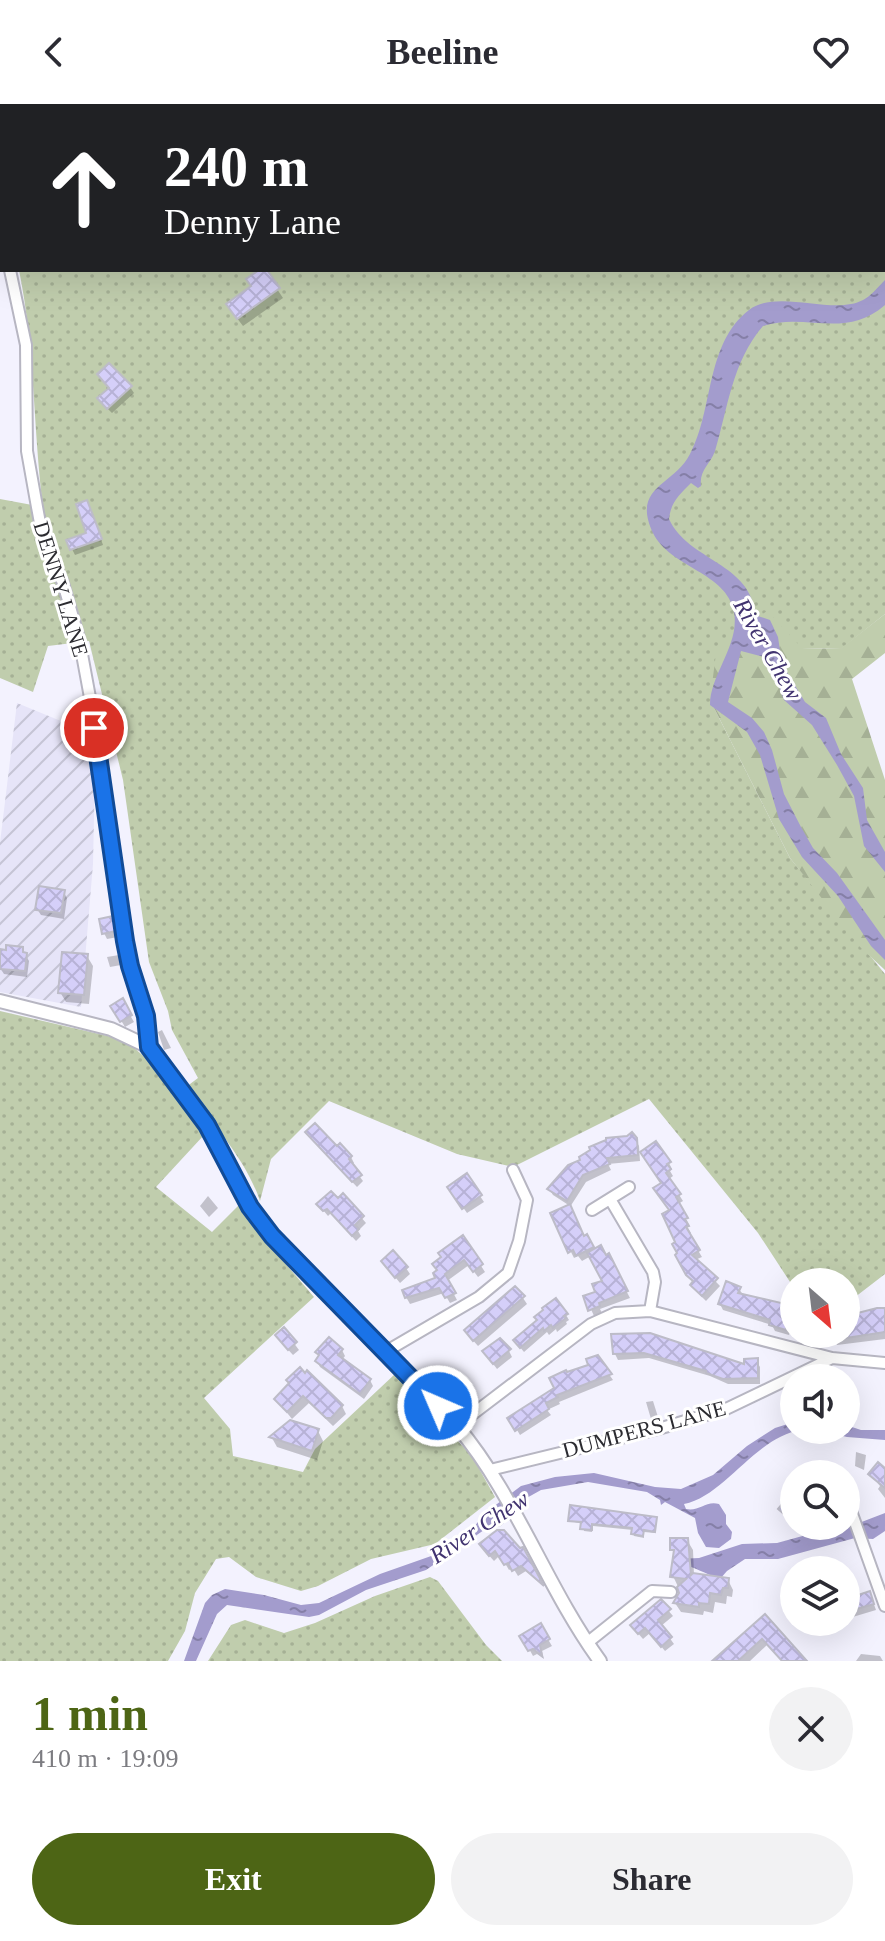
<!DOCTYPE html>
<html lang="en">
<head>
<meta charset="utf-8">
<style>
  body { margin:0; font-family:"Times New Roman",serif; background:#f2f2f3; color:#2b2b33; height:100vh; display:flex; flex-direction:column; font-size:30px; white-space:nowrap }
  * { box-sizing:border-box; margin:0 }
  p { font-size:26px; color:#7c7c81 }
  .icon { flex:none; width:44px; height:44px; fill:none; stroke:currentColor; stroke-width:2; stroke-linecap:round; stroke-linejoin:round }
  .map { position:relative; height:1557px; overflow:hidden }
  .panel { display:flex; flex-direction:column; background:#fff; flex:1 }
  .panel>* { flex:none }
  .banner { position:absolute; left:0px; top:0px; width:886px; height:168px; box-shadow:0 8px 32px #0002; background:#202124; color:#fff; overflow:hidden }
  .needle { width:52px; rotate:152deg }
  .buttons { position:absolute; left:780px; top:1164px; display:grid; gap:16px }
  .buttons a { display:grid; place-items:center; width:80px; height:80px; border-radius:50%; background:#fff; box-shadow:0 8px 32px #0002; font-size:40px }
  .pin { position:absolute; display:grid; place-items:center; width:68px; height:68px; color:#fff; margin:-34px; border:4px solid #fff; border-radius:50%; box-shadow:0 2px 8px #0007 }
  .me { position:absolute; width:88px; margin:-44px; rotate:315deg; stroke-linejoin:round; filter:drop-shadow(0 0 6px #0008) }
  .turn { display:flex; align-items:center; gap:28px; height:168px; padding:0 32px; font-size:36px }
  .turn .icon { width:104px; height:104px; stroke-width:2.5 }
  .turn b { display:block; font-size:56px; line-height:68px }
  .round { display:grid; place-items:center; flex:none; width:84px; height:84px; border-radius:42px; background:#f2f2f3 }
  .summary { display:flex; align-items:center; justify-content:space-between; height:136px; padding:0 32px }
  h1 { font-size:48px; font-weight:600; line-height:60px; color:#4d6515 }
  .primary-button { display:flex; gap:16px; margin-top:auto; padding:16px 32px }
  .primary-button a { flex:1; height:92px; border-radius:48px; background:#4d6515; color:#fff; font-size:32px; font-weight:600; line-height:92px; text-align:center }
  .primary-button a+a { background:#f2f2f3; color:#2b2b33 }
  header { display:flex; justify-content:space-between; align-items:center; height:104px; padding:0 32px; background:#fff; font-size:36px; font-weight:600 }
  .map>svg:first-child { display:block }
  .industrial { fill:url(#industrial-furrows) }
  .grass { fill:url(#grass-dots) }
  .forest { fill:url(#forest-firs) }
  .water { fill:url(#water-ripples) }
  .shadow { fill:#0003 }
  .building { fill:url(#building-cross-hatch); stroke:#bdbcc8; stroke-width:2 }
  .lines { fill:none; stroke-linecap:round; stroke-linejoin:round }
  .minor-casing { stroke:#b7b6c2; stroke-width:14 }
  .tertiary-casing { stroke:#b7b6c2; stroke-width:16 }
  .minor { stroke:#fff; stroke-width:10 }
  .tertiary { stroke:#fff; stroke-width:12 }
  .route-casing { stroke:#114b97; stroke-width:20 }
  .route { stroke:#1a73e8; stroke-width:14 }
  .labels { text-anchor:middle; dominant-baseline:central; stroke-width:6; stroke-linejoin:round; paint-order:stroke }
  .street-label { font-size:22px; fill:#2b2b30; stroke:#fff }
  .water-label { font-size:24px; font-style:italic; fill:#413370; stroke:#fff }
</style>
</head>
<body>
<header><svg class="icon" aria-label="back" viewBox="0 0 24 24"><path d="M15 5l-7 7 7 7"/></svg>Beeline<svg class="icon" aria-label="heart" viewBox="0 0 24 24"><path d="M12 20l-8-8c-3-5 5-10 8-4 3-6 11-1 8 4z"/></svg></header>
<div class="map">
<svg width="885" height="1557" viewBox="0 0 885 1557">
  <defs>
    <pattern id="industrial-furrows" width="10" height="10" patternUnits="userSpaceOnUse" patternTransform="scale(2)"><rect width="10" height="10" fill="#e6e4f8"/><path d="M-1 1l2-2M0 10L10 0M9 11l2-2" fill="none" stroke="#c5c4d5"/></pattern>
    <pattern id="grass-dots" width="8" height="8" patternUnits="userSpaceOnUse" patternTransform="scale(2)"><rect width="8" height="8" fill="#c0cdad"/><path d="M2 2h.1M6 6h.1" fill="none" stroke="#a5b095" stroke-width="1.8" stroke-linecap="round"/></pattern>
    <pattern id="forest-firs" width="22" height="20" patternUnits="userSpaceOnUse" patternTransform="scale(2)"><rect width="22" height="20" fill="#c0cdad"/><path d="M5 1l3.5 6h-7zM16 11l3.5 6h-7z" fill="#a5b095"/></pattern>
    <pattern id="water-ripples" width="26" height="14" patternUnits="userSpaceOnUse" patternTransform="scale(2)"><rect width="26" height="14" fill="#a39ccd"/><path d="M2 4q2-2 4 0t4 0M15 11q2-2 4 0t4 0" fill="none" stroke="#857fa7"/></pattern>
    <pattern id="building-cross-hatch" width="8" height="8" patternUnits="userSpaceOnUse" patternTransform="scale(2)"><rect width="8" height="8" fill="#d5cff9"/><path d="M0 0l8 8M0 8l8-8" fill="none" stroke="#b7b2d6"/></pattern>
  </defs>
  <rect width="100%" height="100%" fill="#f3f2fe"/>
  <!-- industrial -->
  <path class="industrial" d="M17 599 90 629 95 666 93 760 81 903 0 888V739Z"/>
  <!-- grass -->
  <path class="grass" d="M0 0H885V510L841 545 802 544 710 596 790 754 885 870V1170L846 1200V1178H794V1184L758 1129 649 995 513 1063 457 1050 329 997 271 1055 260 1097C246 1055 211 1018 186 983L198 974 172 926 168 907 149 858 123 676 89 537 48 542 33 588 0 574V395L43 403C33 324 35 244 19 166H884V2H2V85Z
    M0 907 125 936 148 956 204 1031 156 1083 212 1128 240 1100 255 1124 314 1193 204 1294 230 1325 233 1352 303 1368 315 1345 395 1270 472 1352 495 1393 435 1440 371 1455 318 1482 301 1487 256 1473 229 1453 216 1455 195 1489 185 1527 168 1557H0Z
    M430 1473 438 1477 486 1541 502 1557H208L231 1521 245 1516 284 1529 315 1519 375 1492Z"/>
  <!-- forest -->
  <path class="forest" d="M767 507 802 544 840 545 885 510V549L852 575 885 676V866L861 844 790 754 710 596 717 542Z"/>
  <!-- water -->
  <path class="water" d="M885 176V201C845 236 806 208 763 222 732 258 728 304 715 347 710 361 699 366 701 382L698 384 691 379C679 391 671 398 669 415 688 457 752 459 755 511L770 516 778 533 782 560 805 598 826 614 841 650 863 684 867 716 885 748V768L864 742 854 692 837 661 812 621 784 596 768 554 741 547 728 598 752 614 764 628 772 646 784 690 801 723 813 744 837 769 885 836V856L871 842 838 792 802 753 779 715 760 651 747 628 710 601C710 570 740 541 734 508 727 468 670 464 653 429 631 382 674 382 690 350 714 305 705 240 749 206 778 184 833 212 863 196 871 192 878 183 885 176Z
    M794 1318V1326H801C755 1333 725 1392 684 1400L686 1405C699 1408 706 1396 719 1400L726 1411V1420L732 1428 731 1435 719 1444 706 1443 698 1429 695 1414 665 1398 661 1401 660 1396 647 1388 588 1378 541 1386 523 1396 501 1422 484 1426 426 1466 366 1486 319 1511 309 1513 227 1501 217 1510 196 1557H184L205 1499 212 1491 225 1485 264 1491 301 1501 319 1499 380 1470 434 1451 470 1428 485 1409 521 1382 555 1373 594 1369 655 1383 681 1385 713 1371 747 1342 775 1324Z
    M846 1321 861 1326H885V1336L847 1333 817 1326H846Z
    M885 1409V1427L873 1435 855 1434 778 1455H745L727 1467 720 1475C705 1470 694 1462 679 1460L678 1455 699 1454 742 1440 777 1439 828 1425 846 1424Z"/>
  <!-- shadow -->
  <path class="shadow" d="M253 166H270L267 170 283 194 243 222 233 209 253 183 256 170Z
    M99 271 130 283 134 289 112 309 103 300 110 285Z
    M90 404 103 441 75 451 72 445 88 430Z
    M63 787 67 794 64 815 41 811 37 805Z
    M112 815 118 833 107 835 104 829Z
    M22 845 29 857 27 873 4 870 0 864Z
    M119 851 121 861 110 863 107 853Z
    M87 852 93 862 89 900 66 898 60 888Z
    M122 897 134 918 125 923 113 903Z
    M162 926 171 944 164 946 158 928Z
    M632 1030 639 1042 640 1057 608 1060 611 1066 586 1078 570 1103 584 1134 586 1133 594 1147 605 1153 608 1152 630 1194 600 1205 602 1209 594 1212 586 1194 597 1189 604 1178 591 1152 582 1157 578 1152 574 1154 552 1110 570 1102 553 1091 549 1085Z
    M311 1034 351 1053 354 1059 351 1061 363 1077 357 1083Z
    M646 1054 669 1059 672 1065 670 1067 673 1072 669 1075 683 1097 678 1100 689 1121 687 1122 691 1129 688 1130 702 1153 695 1156 720 1182 706 1197 696 1187 692 1181 694 1179 677 1151 678 1139 663 1080Z
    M453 1089 480 1092 484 1098 467 1109Z
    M208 1092 218 1104 209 1113 200 1102Z
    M343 1092 366 1119 358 1127 361 1132 356 1137 331 1109 328 1112 323 1106Z
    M463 1134 485 1168 478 1173 469 1161 447 1177 457 1196 450 1199 444 1189 410 1200 406 1193 438 1175 443 1154Z
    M387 1163 406 1164 410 1170 400 1179Z
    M739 1185 744 1192 794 1204V1226L791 1225 789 1231 775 1227 772 1221 723 1206 720 1200Z
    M523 1194 527 1200 478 1242 470 1233Z
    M885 1205V1235L837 1241 833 1230H846V1214Z
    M566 1211 569 1216 566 1218 567 1220 557 1228 556 1225 549 1231 547 1228 524 1248 519 1242 539 1217Z
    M284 1226 299 1246 293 1251 281 1238Z
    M613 1232 746 1263 756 1256 760 1263V1280H728L710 1272 649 1254 618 1256 615 1250Z
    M342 1246 345 1252 342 1256 370 1276 373 1282 364 1295 320 1263 317 1257 320 1253 317 1248Z
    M509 1247 512 1253 497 1265 484 1248Z
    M597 1253 613 1276 559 1298 560 1300 547 1306 551 1311 520 1331 510 1314 556 1285 567 1271 591 1262Z
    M291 1280 342 1302 346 1310 333 1322 309 1299 292 1315 276 1295Z
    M468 1280 477 1291 471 1296 462 1285Z
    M653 1297 658 1313 651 1315 646 1298Z
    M318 1327 323 1337 317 1356 277 1343 272 1334Z
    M856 1348 866 1351 864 1366 855 1362Z
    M885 1366V1394L878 1385 880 1382 870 1370Z
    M794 1386V1412L790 1416 780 1405Z
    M656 1415 655 1429 644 1428V1434L634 1432 633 1426 593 1422 592 1428 584 1427 583 1420 570 1417Z
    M687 1436 693 1446 694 1471 728 1476 733 1486 732 1493 727 1492 726 1500 715 1498 713 1509 704 1507 703 1511 681 1508 675 1499 681 1489 673 1472 676 1452 672 1445Z
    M522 1446 541 1480 526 1467 518 1472 513 1464 509 1466 500 1451 494 1457 485 1447Z
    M872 1495 876 1506 846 1515V1497Z
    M661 1498 673 1512 661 1522 674 1540 665 1547 650 1529 643 1535 636 1527Z
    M764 1512 804 1557H782L767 1541 750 1557H715Z
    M540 1522 552 1542 542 1547 544 1555 537 1550 533 1552 522 1532Z
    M861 1550 880 1552 883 1557H856Z"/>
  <!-- building -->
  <path class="building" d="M259 166H267L280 184 237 215 226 200 251 182 246 175Z
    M109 259 132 282 107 305 97 294 109 284 97 270Z
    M87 396 102 435 70 446 66 436 86 429 76 400Z
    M39 782 65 786 61 809 35 806Z
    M113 812 116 827 102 830 99 815Z
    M6 841 23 843V848L27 849 25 867 0 865V845L6 846Z
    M62 848 88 850 84 891 58 889Z
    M123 894 132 911 120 918 110 902Z
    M315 1019 337 1042 340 1039 352 1052 349 1055 362 1071 352 1078 305 1028Z
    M632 1028 637 1034 638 1051 607 1054 610 1060 583 1071 567 1097 547 1085 568 1061 580 1056 579 1053 590 1046 589 1043 606 1036V1034L627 1032Z
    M656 1037 671 1058 667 1060 671 1065 666 1069 681 1090 676 1093 688 1114 685 1115 689 1122 686 1123 700 1146 692 1151 718 1174 702 1192 690 1181 693 1177 686 1171 675 1151 677 1149 672 1140 675 1138 662 1110 669 1106 653 1084 661 1079 640 1048Z
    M467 1069 482 1091 462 1105 447 1083Z
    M331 1087 338 1094 343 1089 364 1112 355 1121 359 1125 352 1132 327 1105 323 1107 316 1100Z
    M570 1100 584 1132 587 1130 594 1143 576 1152 573 1146 568 1149 550 1109Z
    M463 1131 483 1160 473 1168 464 1156 445 1170 456 1189 445 1194 439 1184 405 1194 402 1186 435 1174 433 1169 437 1166 432 1160 441 1153 438 1149Z
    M601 1141 606 1151 609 1149 628 1187 599 1199 600 1202 588 1207 583 1192 595 1188 592 1180 602 1177 587 1149Z
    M393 1146 408 1163 395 1174 381 1157Z
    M726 1177 741 1183 738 1189 794 1202V1222L788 1220 786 1226 769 1221 770 1216 718 1200Z
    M515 1182 525 1192 473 1237 464 1226Z
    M556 1194 568 1210 564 1212 566 1214 553 1224 551 1221 544 1227 543 1224 520 1244 513 1236 537 1216 534 1213 543 1206 542 1204Z
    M877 1204H885V1228L846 1234V1212Z
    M284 1223 297 1238 288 1246 275 1231Z
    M650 1229 744 1260V1255L758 1254V1274L723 1275 706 1269V1267L644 1249 613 1250 611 1230Z
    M329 1233 343 1245 338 1251 371 1275 360 1290 315 1257 319 1251 315 1248Z
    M500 1234 511 1245 493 1260 482 1247Z
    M598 1251 612 1270 557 1291 558 1293 546 1299 549 1305 515 1327 507 1314 554 1284 549 1274 566 1266 567 1268 588 1261 586 1255Z
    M300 1263 305 1269 307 1266 343 1301 331 1314H326L303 1292 287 1308 274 1295 289 1279 286 1276Z
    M290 1316 319 1325 312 1347 269 1333Z
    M878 1358 885 1364V1384L868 1370Z
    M794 1386V1404L786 1412 778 1405Z
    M570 1401 657 1413 655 1428 644 1426 643 1432 631 1430 632 1424 592 1420V1426L580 1425 581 1418 568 1417Z
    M497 1426H504L520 1444 523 1443 544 1482 521 1462 512 1467 508 1459 504 1461 495 1447 489 1452 479 1440Z
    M670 1434H688L691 1471 693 1469 729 1474 728 1484H723L721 1491 710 1489 709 1500 699 1499V1503L673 1499 679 1489 677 1483 686 1475 670 1473 674 1446H670Z
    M870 1487 874 1500 846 1508V1495Z
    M661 1495 671 1505 658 1516 672 1533 661 1543 645 1524 638 1530 630 1521Z
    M765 1510 807 1557H782L762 1535 738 1557H712Z
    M541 1519 550 1535 540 1541 542 1552 533 1545 528 1547 519 1532Z"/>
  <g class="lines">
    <!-- minor casing -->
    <g class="minor-casing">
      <path id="minor" d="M0 127 2 135
        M10 166 26 241 27 347 37 403 43 435 63 479 79 534 101 653 117 786 130 862 146 912 149 943
        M610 1095 653 1168 655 1178 650 1207
        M592 1106 629 1083
        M385 1248 479 1193 508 1169 519 1137 527 1096 513 1066
        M457 1322 591 1220 615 1209 650 1207 832 1254
        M490 1366 658 1325 726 1305 832 1254 885 1259
        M846 1393 885 1502
        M587 1539 652 1487 671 1488"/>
    </g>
    <!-- tertiary casing -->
    <g class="tertiary-casing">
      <path id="tertiary" d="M0 897 111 925 149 943 207 1021 250 1103 272 1132 457 1322C516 1392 546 1483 600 1557"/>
    </g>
    <!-- minor -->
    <use href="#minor" class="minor"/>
    <!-- tertiary -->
    <use href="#tertiary" class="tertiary"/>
  </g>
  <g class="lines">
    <!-- route casing -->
    <g class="route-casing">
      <path id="route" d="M94 624 125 837 130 862 146 912 149 943 207 1021 250 1103 272 1132 438 1302"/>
    </g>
    <!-- route -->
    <use href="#route" class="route"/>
  </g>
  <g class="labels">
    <!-- street labels -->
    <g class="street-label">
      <text transform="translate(61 485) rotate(73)">DENNY LANE</text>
      <text transform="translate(644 1325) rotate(-15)">DUMPERS LANE</text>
    </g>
    <!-- water labels -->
    <g class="water-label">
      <text transform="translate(768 545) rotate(60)">River Chew</text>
      <text transform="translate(479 1423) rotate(-33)">River Chew</text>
    </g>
  </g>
</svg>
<div class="buttons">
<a><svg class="needle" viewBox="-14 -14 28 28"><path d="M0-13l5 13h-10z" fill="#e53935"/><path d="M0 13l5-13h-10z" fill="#7c7c81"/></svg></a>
<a><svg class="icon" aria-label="sound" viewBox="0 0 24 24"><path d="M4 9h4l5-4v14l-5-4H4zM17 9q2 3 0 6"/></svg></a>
<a><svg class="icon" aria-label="search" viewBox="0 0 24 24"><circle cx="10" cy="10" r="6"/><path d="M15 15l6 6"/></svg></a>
<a><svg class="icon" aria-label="layers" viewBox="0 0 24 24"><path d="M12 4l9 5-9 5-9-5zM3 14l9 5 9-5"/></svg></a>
</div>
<div class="pin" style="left:94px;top:624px;background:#d93025"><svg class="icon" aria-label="arrive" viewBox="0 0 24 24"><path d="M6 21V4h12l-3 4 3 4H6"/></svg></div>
<svg class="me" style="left:438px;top:1302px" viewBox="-20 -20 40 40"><circle r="17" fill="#1a73e8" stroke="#fff" stroke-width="3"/><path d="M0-11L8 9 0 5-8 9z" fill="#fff"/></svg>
<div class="banner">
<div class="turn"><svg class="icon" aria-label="ahead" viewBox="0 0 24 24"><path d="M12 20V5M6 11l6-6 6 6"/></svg><div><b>240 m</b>Denny Lane</div></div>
</div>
</div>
<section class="panel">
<div class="summary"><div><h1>1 min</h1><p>410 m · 19:09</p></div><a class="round"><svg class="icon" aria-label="close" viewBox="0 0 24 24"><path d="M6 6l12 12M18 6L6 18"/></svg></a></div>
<div class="primary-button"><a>Exit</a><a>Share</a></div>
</section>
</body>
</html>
